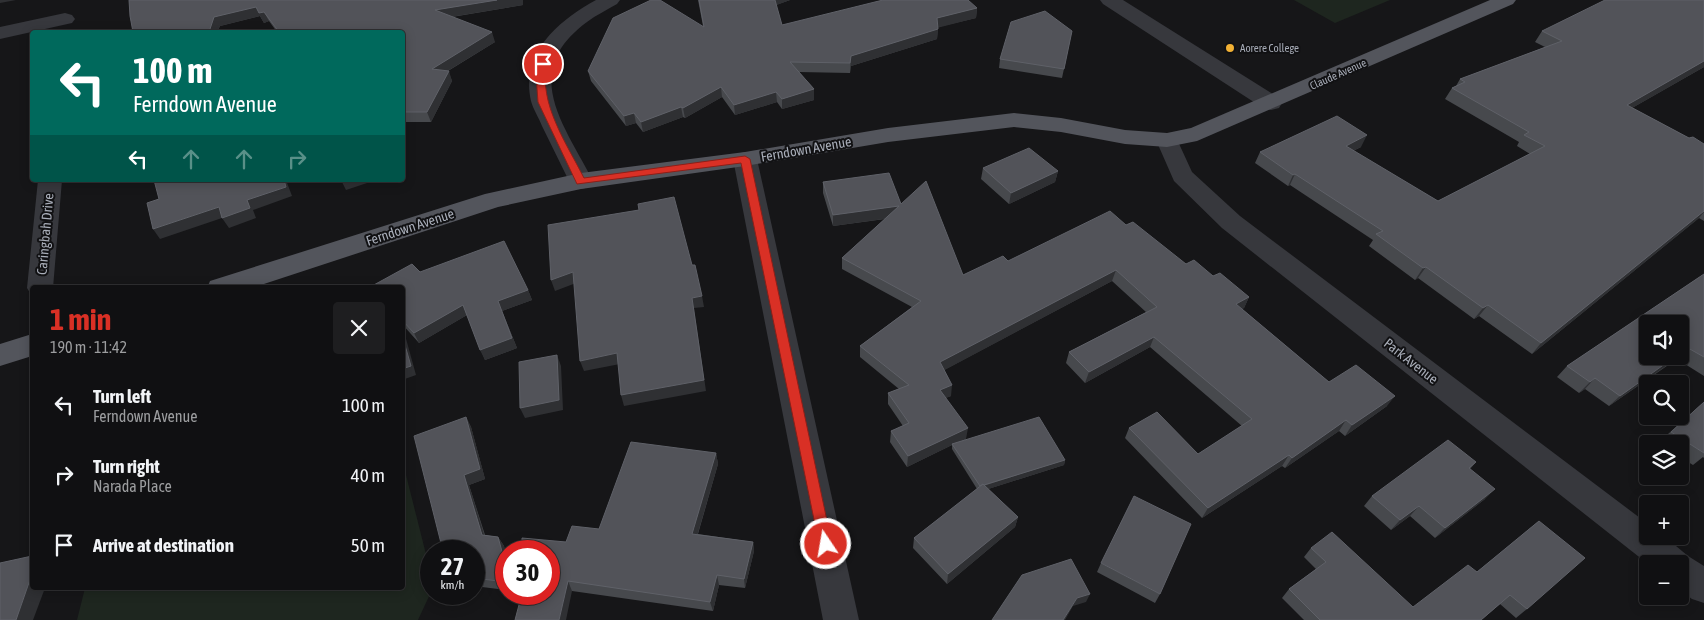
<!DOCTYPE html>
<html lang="en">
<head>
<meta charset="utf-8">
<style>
  body { margin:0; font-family:"Asap Condensed",sans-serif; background:#1e1e20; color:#f1f3f6; height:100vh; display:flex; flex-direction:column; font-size:19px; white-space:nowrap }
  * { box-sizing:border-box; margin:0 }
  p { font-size:16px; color:#9c9d9f }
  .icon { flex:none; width:28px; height:28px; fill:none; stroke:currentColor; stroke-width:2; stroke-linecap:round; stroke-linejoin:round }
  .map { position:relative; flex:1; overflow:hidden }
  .panel { position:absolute; left:30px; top:285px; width:375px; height:305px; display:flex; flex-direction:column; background:#101012; border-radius:5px; box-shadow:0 2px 12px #0003,0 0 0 1px #303032 }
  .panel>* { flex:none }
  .banner { position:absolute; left:30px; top:30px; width:375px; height:152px; border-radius:5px; box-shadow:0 2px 12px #0003,0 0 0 1px #303032; background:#00695c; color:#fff; overflow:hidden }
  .controls { position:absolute; left:1639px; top:315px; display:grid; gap:10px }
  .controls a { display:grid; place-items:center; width:50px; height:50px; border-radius:5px; background:#101012; box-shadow:0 2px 12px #0003,0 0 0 1px #303032; font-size:25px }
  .speed { position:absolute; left:420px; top:540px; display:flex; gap:10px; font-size:25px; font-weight:700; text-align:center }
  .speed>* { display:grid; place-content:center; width:65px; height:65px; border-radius:50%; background:#101012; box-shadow:0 2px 12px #0003,0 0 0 1px #303032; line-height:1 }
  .speed small { font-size:12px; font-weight:400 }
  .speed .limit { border:8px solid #d22; background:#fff; color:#111 }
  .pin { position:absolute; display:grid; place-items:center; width:42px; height:42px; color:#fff; margin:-21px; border:2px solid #fff; border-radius:50%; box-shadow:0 1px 5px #0007 }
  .me { position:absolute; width:55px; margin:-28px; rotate:348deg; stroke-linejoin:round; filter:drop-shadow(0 0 4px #0008) }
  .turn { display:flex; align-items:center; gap:18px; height:105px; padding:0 20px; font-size:22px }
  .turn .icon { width:65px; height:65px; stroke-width:2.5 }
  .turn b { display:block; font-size:35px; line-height:42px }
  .lanes { display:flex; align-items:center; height:48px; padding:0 20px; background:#0003; justify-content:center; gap:25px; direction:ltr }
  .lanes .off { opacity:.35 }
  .round { display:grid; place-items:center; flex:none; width:52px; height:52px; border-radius:5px; background:#1e1e20 }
  .headline { display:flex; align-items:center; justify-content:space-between; height:85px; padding:0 20px }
  h1 { font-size:30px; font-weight:700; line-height:38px; color:#d93025 }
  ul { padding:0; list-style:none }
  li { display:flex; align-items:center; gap:15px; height:70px; padding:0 20px }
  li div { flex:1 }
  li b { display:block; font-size:19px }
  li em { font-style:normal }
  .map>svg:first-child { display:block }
  .green { fill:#1e261f }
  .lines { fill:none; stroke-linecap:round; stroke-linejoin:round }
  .minor { fill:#37383d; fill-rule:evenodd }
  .major { fill:#53555c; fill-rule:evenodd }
  .wall { fill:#47494d; fill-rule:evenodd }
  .shaded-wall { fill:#2f3033 }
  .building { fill:#525359; stroke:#5f6168 }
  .route { fill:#d93025; stroke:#8d1f18 }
  .poi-dot { fill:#f2b134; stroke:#111113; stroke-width:2 }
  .labels { text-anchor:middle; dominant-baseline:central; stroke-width:4; stroke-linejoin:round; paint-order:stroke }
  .far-poi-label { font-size:11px; fill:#a8adb8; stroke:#111113; text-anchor:start }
  .far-street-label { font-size:11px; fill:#a8adb8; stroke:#111113 }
  .street-label { font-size:14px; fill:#a8adb8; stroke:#111113 }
</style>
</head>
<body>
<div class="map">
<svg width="1704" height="620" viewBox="0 0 1704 620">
  <rect width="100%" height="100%" fill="#161618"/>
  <!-- green -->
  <path class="green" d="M1294 0H1390L1335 23Z
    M403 463 431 574V592L418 620H77L85 588H402Z"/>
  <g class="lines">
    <!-- minor -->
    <path class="minor" d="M596 0H620L617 4C607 10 596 15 587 22 519 72 564 124 593 181L590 187 581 189 572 187 569 181C560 163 551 144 542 126 539 118 533 109 531 101 520 53 558 21 596 0Z
      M1100 0H1123L1279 98 1282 103 1279 108 1271 110 1263 108 1103 4Z
      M65 13 72 15 75 19 72 23 0 39V27Z
      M1167 133 1175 135 1192 172 1240 216 1648 524V536H1664L1688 556 1704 566V603L1692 599 1680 590V564H1648L1222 228 1174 181 1156 140 1159 135Z
      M745 152 753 154 757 159 859 620H823L733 159 737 154Z
      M38 180H62L53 288H32V296L27 288Z"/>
    <!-- major -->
    <path class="major" d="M1490 0H1516L1513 4 1197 141 1167 147 1125 144 1061 132 1014 127 888 142 745 166 581 189 498 207 252 288H207L210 281 485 194 581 173 745 152 888 128 1014 113 1061 118 1125 130 1167 133 1191 128Z
      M32 334V356L0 366V344Z"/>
  </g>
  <!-- wall -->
  <path class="wall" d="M129 0H523V5L452 17 495 42 448 71 452 81 431 122H402V32H277L269 21 264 23 260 16 220 26 217 32H133Z
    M698 0H790L776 5 782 25 977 8 976 18 938 27 937 39 851 66 850 73 799 72 814 89V100L782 109 777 102 735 115 722 97 685 118 683 117 643 132 636 123 626 126 591 81 588 71 703 26Z
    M1704 0V67L1632 108 1689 138 1704 144V221L1699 218 1532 354 1479 316 1474 319 1418 278 1415 280 1369 246 1373 240 1290 185 1288 186 1255 163 1260 152 1361 147 1353 151 1438 201 1530 154 1517 146 1519 142 1445 99 1452 88 1456 86 1460 79 1545 47 1535 42 1542 31Z
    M1072 31 1062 78 999 68 1000 59Z
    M983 168 1058 171 1055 182 1009 204 981 179Z
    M823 182 901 204 963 275 1126 225 1186 264 1213 276 1249 297 1244 308 1242 309 1329 382 1387 406 1345 436 1339 431 1285 468 1282 466 1202 518 1125 438 1129 428 1198 454 1242 426 1150 347 1085 383 1066 363 1069 352 1146 312 1112 281 944 370 951 396 945 398 966 439 960 442 1065 460 1064 465 988 489 1018 517 1015 527 947 584 913 548 914 538 977 489 952 449V445L907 467 890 442 891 431 903 426 888 404V393L899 389 860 357V346L912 307 842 269V258L885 219 833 226 823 193Z
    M420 272 528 290 532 300 502 311 517 348 485 360 467 315 419 343 402 324V288Z
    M1704 274V376L1677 359 1609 406 1585 389 1579 393 1557 377 1567 366ZM1680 324V356H1648Z
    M1704 402V458L1703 457 1693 465 1680 457V444H1661L1659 442Z
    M466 417 471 427 485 479 469 485 485 535 498 537 504 546 506 555V590L474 586V551H443Z
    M716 453 718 464 698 534 753 542 754 551 745 588 719 585 713 611 572 591 523 600 566 542 599 529Z
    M1476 462 1470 469 1485 499 1435 538 1410 516 1391 530 1364 506 1372 496Z
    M1539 521 1527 609 1516 618 1500 604 1481 620H1304L1282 598 1289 589 1316 569 1304 557 1311 548 1413 607 1477 572Z
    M1101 563 1160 594 1155 603 1097 572Z"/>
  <!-- shaded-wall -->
  <path class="shaded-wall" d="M0 0H16L0 3Z
    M497 0H523V5L438 19 435 10Z
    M774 0H790L774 6Z
    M256 7 264 12 269 21 264 23 260 16 220 26 217 32H209L214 17Z
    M977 8 976 18 937 28V18Z
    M938 29 937 39 851 66 850 73 851 56Z
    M492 32 495 42 436 78 432 69Z
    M1704 61V67L1618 116 1627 105Z
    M449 71 452 81 431 122 427 112Z
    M721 87 722 97 685 118 683 108Z
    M814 89V100L782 109V99Z
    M776 92 777 102 735 115 734 105Z
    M681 107 683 117 643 132 641 122Z
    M634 113 636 123 626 126 624 116Z
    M1367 135 1361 147 1340 157 1346 146Z
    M1058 171 1055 182 1009 204 1011 193Z
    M1295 174 1290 185 1288 186 1293 175Z
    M284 180H286L292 196 253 210 256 218 229 228 222 218 160 239 153 229 219 207 247 200Z
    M341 180H372L373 181 346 190Z
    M899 206 898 217 833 226V215Z
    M1704 211V212L1699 218 1532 354 1541 343Z
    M1426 267 1418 278 1415 280 1423 268Z
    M1116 270 1112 281 939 373 940 362Z
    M573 272 576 283 555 291 551 280Z
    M528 290 532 300 502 311 517 348 485 360 480 350 498 301Z
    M702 296 704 307 694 308 706 391 624 406 621 395 692 298Z
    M1249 297 1244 308 1231 315 1236 304Z
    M463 305 467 315 419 343 414 333Z
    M1488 305 1479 316 1474 319 1483 308Z
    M402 331 405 335 416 375 402 380Z
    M1154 337 1150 347 1085 383 1089 372Z
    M617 353 620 364 584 371 580 361Z
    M557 355 561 366 563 410 525 418 520 408Z
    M1676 356H1680L1609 406 1620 396Z
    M1595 378 1585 389 1579 393 1590 382Z
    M952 385 951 396 939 401 940 390Z
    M1395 396 1387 406 1345 436 1352 425Z
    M466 417 471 427 485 479 469 485 487 544 482 535 464 475Z
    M1346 420 1339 431 1285 468 1292 458Z
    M968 428 966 439 953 445 952 444V445L907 467 908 456Z
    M716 453 718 464 695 543 692 534Z
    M1289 455 1282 466 1202 518 1208 508Z
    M1065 460 1064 465 979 492 980 487Z
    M1495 489 1485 499 1435 538 1445 528Z
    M1419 506 1410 516 1391 530 1400 520Z
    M1018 517 1015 527 947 584 948 574Z
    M498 537 504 546 506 555V566Z
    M753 542 754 551 745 588 744 579Z
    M32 574V588H45L33 620H16Z
    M717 575 719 585 713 611 710 602Z
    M568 581 572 591 566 620H559Z
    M1090 594 1086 602 1073 606 1065 620H1063L1077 598Z"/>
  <!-- building -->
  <path class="building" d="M129 0H497L435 10 492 32 432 69 449 71 427 112H402V32H279L264 12 259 13 256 7 214 17 209 32H133L130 16Z
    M651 0H660L704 27 699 0H775L782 25 883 0H968L977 8 937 18 938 29 851 56 850 63 790 62 814 89 782 99 776 92 734 105 721 87 683 108 681 107 641 122 634 113 624 116 588 71 613 18Z
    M1605 0H1704V61L1627 105 1689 138 1693 137 1704 144V211L1541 343 1488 305 1483 308 1426 267 1423 268 1376 234 1383 231 1295 174 1293 175 1260 152 1337 116 1367 135 1346 146 1438 201 1545 146 1524 135 1529 132 1452 88 1465 82 1460 79 1562 41 1542 31Z
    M1045 11 1072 31 1064 69 1000 59 1011 22Z
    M1029 148 1058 171 1011 193 983 168Z
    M889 173 901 204 926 181 963 275 1003 256 1008 261 1110 211 1126 225 1133 222 1186 264 1194 260 1213 276 1220 273 1249 297 1236 304 1329 382 1356 365 1395 396 1352 425 1346 420 1292 458 1289 455 1208 508 1129 428 1157 412 1198 454 1252 419 1154 337 1089 372 1069 352 1157 307 1116 270 940 362 952 385 940 390 968 428 908 456 891 431 909 423 888 393 909 385 860 346 921 301 842 258 899 206 833 215 823 182Z
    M154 180H284L286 187 247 200 250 208 222 218 219 207 153 229 147 203 159 199Z
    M674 197 692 265H695L702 296 692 298 704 380 621 395 617 353 580 361 573 272 551 280 548 225 639 210 638 204Z
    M504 241 528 290 498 301 512 338 480 350 463 305 414 333 402 320V288H373L372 286 412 264 420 272Z
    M1704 274V357L1688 348 1680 354V324H1648V356H1676L1620 396 1595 378 1590 382 1567 366Z
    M402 335 411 366 402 369Z
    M557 355 559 400 520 408 519 362Z
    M1704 402V453L1671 432Z
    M466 417 480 469 464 475 482 535 498 537 506 566V582L474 578V551H443L414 436Z
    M1039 417 1065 460 984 485 983 484 980 486 952 444Z
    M1448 440 1476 462 1469 468 1495 489 1445 528 1419 506 1400 520 1372 496Z
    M631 442 716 453 692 534 753 542 744 579 717 575 710 602 568 581 559 620H515L520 601 523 600V594H549V551H522V538L566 542 572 526 599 529Z
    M983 484 1018 517 948 574 914 538Z
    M1134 496 1191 524 1160 594 1101 563Z
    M1539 521 1585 558 1527 609 1510 595 1481 620H1320L1289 589 1326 562 1311 548 1332 532 1413 607 1468 565 1477 572Z
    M32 556V574L16 620H0V563Z
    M1071 559 1090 594 1077 598 1063 620H992L1022 575Z"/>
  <!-- route -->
  <path class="route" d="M543 62 547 64C538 103 567 144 584 178L745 156 750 159 832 544 830 549 826 550 821 549 819 544 741 163 577 184 538 102 536 75 539 64Z"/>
  <!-- markers -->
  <circle class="poi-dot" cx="1230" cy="48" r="5"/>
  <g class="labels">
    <!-- far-poi labels -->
    <g class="far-poi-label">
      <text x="1240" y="48">Aorere College</text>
    </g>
    <!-- far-street labels -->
    <g class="far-street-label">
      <text transform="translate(1338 74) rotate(-24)">Claude Avenue</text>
    </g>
    <!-- street labels -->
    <g class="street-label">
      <text transform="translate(806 149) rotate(-10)">Ferndown Avenue</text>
      <text transform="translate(410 227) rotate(-18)">Ferndown Avenue</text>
      <text transform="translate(45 234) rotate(-85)">Caringbah Drive</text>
      <text transform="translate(1411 361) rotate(38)">Park Avenue</text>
    </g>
  </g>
</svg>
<div class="controls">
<a><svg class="icon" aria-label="sound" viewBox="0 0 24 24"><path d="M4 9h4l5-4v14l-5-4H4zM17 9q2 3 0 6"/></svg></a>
<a><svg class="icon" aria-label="search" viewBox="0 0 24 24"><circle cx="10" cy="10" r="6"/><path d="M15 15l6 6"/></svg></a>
<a><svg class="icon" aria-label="layers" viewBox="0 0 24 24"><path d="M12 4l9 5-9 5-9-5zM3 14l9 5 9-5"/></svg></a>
<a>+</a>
<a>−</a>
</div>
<div class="speed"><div>27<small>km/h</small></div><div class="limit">30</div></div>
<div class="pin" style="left:543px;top:64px;background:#d93025"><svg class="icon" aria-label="arrive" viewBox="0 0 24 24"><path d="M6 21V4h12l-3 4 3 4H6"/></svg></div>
<svg class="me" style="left:826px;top:544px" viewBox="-20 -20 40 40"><circle r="17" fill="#d93025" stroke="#fff" stroke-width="3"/><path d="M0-11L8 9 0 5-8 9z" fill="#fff"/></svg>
<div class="banner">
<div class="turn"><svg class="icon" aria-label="left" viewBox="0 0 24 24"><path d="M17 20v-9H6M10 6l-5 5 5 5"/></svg><div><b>100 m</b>Ferndown Avenue</div></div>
<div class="lanes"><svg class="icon" aria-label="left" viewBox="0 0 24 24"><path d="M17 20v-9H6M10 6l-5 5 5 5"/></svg><svg class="icon off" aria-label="ahead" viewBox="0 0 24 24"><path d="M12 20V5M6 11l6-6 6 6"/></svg><svg class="icon off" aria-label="ahead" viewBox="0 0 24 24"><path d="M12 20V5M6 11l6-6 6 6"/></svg><svg class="icon off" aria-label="right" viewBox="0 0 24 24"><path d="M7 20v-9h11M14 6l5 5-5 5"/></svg></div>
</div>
<section class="panel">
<div class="headline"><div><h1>1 min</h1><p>190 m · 11:42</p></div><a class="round"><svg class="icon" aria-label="close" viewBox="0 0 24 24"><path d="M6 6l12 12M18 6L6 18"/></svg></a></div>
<ul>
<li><svg class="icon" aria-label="left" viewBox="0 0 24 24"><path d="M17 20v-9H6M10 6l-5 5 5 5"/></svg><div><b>Turn left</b><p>Ferndown Avenue</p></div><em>100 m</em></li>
<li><svg class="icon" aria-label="right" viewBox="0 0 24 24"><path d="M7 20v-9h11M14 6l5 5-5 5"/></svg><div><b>Turn right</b><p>Narada Place</p></div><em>40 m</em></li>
<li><svg class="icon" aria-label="arrive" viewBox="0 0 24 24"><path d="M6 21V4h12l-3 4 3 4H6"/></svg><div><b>Arrive at destination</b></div><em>50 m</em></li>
</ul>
</section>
</div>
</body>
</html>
